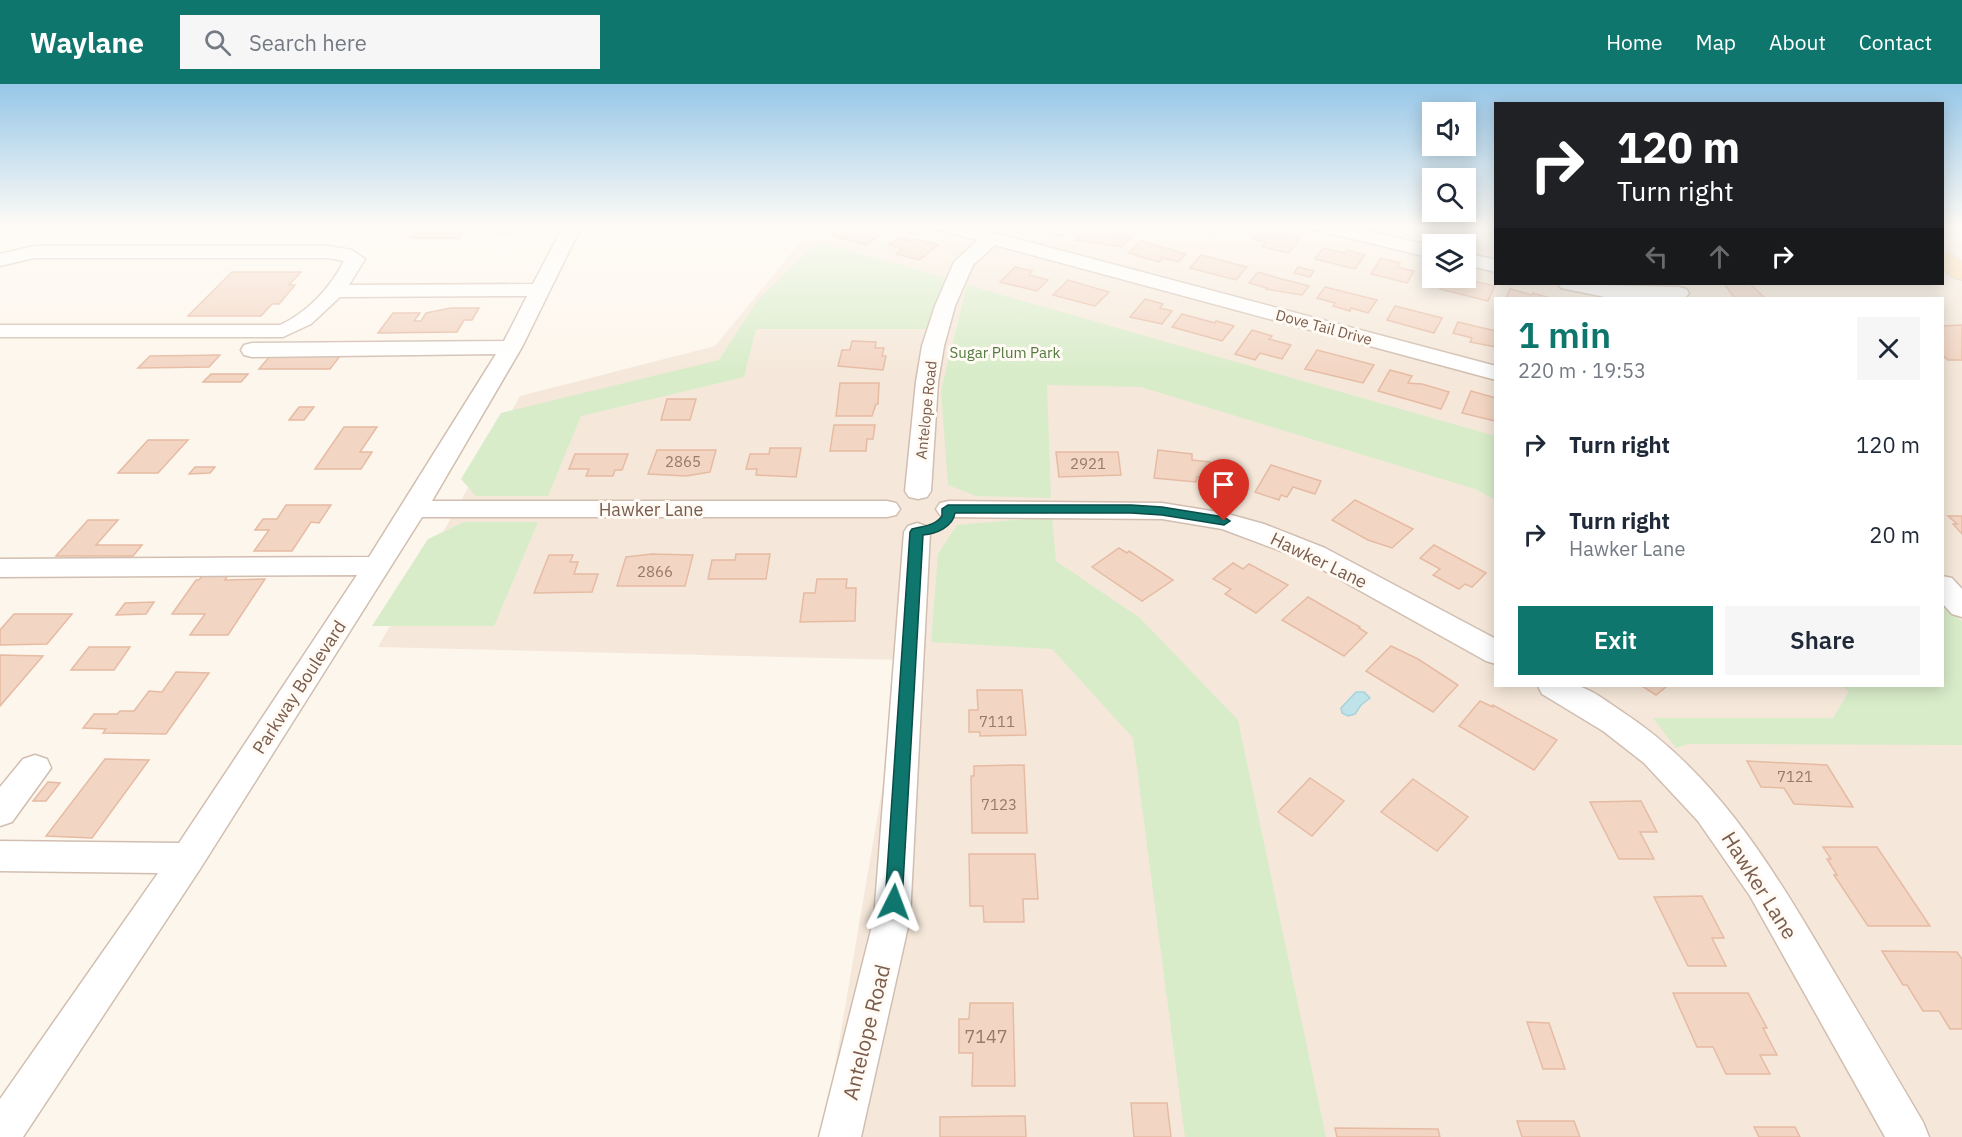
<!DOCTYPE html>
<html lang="en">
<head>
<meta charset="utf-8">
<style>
  body { margin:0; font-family:"IBM Plex Sans",sans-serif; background:#f6f6f7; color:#1f2937; height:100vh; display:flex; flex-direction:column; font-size:22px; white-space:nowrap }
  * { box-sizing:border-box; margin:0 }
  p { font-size:20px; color:#747a83 }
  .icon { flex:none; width:33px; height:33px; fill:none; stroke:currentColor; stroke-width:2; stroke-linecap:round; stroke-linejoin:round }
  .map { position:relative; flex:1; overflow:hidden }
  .drawer { position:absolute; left:1494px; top:213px; width:450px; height:390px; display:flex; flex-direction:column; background:#fff; border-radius:0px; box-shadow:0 3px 15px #0003 }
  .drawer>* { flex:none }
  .banner { position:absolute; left:1494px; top:18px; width:450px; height:183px; border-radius:0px; box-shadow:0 3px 15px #0003; background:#202124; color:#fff; overflow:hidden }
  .fabs { position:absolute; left:1422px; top:18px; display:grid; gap:12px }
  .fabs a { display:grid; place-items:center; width:54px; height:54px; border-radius:0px; background:#fff; box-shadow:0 3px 15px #0003; font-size:30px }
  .pin { position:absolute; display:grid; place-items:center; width:51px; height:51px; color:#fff; margin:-62px -26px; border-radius:50% 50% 50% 0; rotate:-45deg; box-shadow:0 0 6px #0007 }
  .pin .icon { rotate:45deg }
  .me { position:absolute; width:66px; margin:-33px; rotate:3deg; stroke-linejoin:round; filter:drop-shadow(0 0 4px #0008) }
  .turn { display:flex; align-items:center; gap:21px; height:126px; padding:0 24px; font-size:27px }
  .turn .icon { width:78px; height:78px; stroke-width:2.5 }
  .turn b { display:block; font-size:42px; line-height:51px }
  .lanes { display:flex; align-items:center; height:57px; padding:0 24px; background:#0003; justify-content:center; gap:30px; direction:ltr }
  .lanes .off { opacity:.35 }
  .round { display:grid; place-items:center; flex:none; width:63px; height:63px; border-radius:0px; background:#f6f6f7 }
  .headline { display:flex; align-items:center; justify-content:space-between; height:102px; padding:0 24px }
  h1 { font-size:36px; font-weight:600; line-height:45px; color:#0f766e }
  .primary-button { display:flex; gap:12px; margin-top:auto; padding:12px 24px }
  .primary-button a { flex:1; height:69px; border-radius:0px; background:#0f766e; color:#fff; font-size:24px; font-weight:600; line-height:69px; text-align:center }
  .primary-button a+a { background:#f6f6f7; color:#1f2937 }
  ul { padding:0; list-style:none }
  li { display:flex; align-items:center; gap:18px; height:90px; padding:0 24px }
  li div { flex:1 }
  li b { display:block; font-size:22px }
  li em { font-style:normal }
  header { display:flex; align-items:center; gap:36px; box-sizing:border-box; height:84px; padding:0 30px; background:#0f766e; color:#fff }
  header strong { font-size:28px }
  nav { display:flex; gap:33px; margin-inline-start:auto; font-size:21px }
  .search { width:420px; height:54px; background:#f6f6f7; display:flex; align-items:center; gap:15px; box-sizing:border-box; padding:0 21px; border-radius:0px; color:#747a83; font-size:22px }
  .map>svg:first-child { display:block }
  .residential { fill:#f5e8da; fill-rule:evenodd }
  .green { fill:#d8ecc9 }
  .water { fill:#bfe3e8; stroke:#a5d3da; stroke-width:1.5 }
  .building { fill:#f3d5c3; stroke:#e6bba3; stroke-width:1.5 }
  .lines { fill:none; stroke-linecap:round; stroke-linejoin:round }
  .minor-casing { stroke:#d1beb0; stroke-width:3 }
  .major-casing { stroke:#dad1cd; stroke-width:2 }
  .minor { fill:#fff; fill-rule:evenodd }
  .major { fill:#fbd9a5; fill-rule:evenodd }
  .route { fill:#0f766e; stroke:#0a4d48; stroke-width:1.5 }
  .labels { text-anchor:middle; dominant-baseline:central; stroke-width:6; stroke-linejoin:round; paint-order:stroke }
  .far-street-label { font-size:15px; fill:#7a5c4d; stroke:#fffaf3 }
  .far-park-label { font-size:15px; fill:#537a41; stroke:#fffaf3 }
  .number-label { font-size:15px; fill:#987a6a }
  .street-label { font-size:18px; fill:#7a5c4d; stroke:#fffaf3 }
  .near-number-label { font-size:18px; fill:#987a6a }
  .near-street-label { font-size:21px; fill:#7a5c4d; stroke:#fffaf3 }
</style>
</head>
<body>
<header>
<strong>Waylane</strong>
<div class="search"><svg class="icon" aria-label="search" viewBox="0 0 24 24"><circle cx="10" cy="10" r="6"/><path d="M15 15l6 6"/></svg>Search here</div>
<nav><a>Home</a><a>Map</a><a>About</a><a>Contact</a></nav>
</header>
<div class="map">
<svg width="1962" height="1053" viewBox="0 0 1962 1053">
  <rect width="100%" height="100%" fill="#fdf6ec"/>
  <!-- residential -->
  <path class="residential" d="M758 141H1495L1496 200H1942L1943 141H1962V1053H823L904 576 378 563 520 312 715 262 806 151ZM1432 160H1466V194H1432ZM1496 214H1942V602H1496Z"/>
  <!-- green -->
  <path class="green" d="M817 158 946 194 928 245H756L744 293 581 332 548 412H476L461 395 501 329 719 276 757 217Z
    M967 201 1495 352V416L1475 405 1141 303 1047 301 1051 414 976 412 948 401 941 307Z
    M1052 433 1056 477 1140 534 1238 636 1326 1053H1185L1133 654 1052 565 931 558 938 470 957 441Z
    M464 438H538L494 542H372L428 455Z
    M1943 516 1962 538V661L1688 660 1676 664 1653 634H1833L1849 607 1840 602H1942Z"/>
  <!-- water -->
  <path class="water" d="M1356 608H1364L1370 614 1361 621 1355 630 1348 632 1342 629 1341 624Z"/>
  <!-- building -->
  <path class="building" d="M489 141H518L513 149H493L498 141Z
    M844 141H856L883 148 866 161 830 151Z
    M1026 141H1072L1061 152 1024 143Z
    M1191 141H1225L1216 151 1189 144Z
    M1427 141H1461L1454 155 1425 146Z
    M1090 142 1132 153 1122 163 1075 156Z
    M1258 147 1274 151 1276 149 1300 154 1289 169 1263 163 1266 158 1252 155Z
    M416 148H463L459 154H411Z
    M899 154 912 157 916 155 938 161 919 176 896 170 902 165 889 161Z
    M1141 157 1186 170 1178 178 1163 174 1159 178 1128 169Z
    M1323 164 1345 169 1347 166 1365 171 1355 185 1315 175Z
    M1201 171 1247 183 1236 196 1190 184Z
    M1381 174 1400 179 1397 183 1414 187 1407 199 1371 190Z
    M1015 183 1032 187 1029 191 1048 196 1037 207 1000 198Z
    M1298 183 1314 187 1310 193 1294 189Z
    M232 188H301L289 201H295L279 220H272L261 232H188Z
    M1258 188 1278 194 1309 202 1302 211 1266 205 1267 204 1249 199Z
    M1447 194H1460L1495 202 1488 217 1440 205Z
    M1068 196 1109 208 1095 222 1053 211Z
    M1724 200H1750L1765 214H1735Z
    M1325 203 1377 216 1368 229 1351 224 1350 227 1333 222 1335 219 1317 214Z
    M1510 205 1532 211 1533 209 1550 214H1506Z
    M1145 215 1163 220 1160 224 1172 227 1162 240 1130 233Z
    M1395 222 1442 234 1434 249 1387 236Z
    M451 224H479L472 236H464L457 248 378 249 393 229H420L414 237H421L426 229Z
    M1182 230 1215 239 1216 237 1234 242 1222 257 1172 243Z
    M1458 238 1496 247V263L1470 258 1472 254 1453 249Z
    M1962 241V276H1948L1942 271V242Z
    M1252 246 1272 252 1269 255 1291 261 1282 275 1260 269 1255 276 1235 270Z
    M852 257 876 258 875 264H884L882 272H886L883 286 838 282 842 266H850Z
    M1317 266 1374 281 1363 299 1305 285Z
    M220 271 209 283 138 284 150 272Z
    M270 272H340L330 285H259Z
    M1390 286 1412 292 1408 299 1422 300 1449 308 1441 325 1378 307Z
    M211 290H248L241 298H203Z
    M840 299H879L878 320H876L872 332H836Z
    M1471 307 1496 314 1495 337 1462 329Z
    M667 315H696L690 336H661Z
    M299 323H314L304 336H289Z
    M834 341H875L873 355H867L866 367H830Z
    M344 343H377L360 368H372L361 385H315Z
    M148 356H188L158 389H118Z
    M770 364H801L796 393 756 391 757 385H746L750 370H769Z
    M657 366H716L710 388 686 392 648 390Z
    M1158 366 1192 370V376L1210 378 1209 394 1197 393 1196 398 1154 394Z
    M1056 368H1118L1121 391 1059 393Z
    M575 370H628L622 386H615L613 392H586L589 385H569Z
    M1271 381 1321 397 1315 410 1293 403 1287 413 1281 411 1279 416 1255 408Z
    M195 383H215L210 389 189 390Z
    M1355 416 1413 445 1392 464 1368 456 1332 436Z
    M286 421H331L319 439 311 438 292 467H254L269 446H255L263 435H277Z
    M1948 432H1962V450L1953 440H1957Z
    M88 436H118L96 461H142L133 472H56Z
    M1434 461 1486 489 1472 503 1465 500 1459 505 1433 491 1440 485 1420 474Z
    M1119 464 1127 469 1129 467 1173 496 1142 517 1092 483Z
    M652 470 693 471 685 502H617L626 473Z
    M736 470H770L766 495H708L712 476H735Z
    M549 471H573L570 478H578L574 490H598L592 508 534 509Z
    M1233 479 1243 485 1249 480 1288 501 1256 529 1225 510 1231 505 1213 495Z
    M231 486 225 496 265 495 228 551H190L205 530H172L196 496H199L206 487Z
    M817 495H847L846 504H856L855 537 800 538 804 509H815Z
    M1308 513 1360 543 1359 544 1367 549 1344 572 1282 536Z
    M154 518 146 530 116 531 125 519Z
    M14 530H72L47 560 0 561V546Z
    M1391 562 1418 575 1458 601 1433 628 1366 587Z
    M89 563H130L114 586H71Z
    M0 571 43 572 0 622Z
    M176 588 209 589 166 650 103 649 106 645 83 644 94 630H117L120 627H134L149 607 162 608Z
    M1642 602H1667L1656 611Z
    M977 606H1022L1026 651 980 652V648H969V626H978Z
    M1480 617 1493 623V621L1557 656 1534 686 1459 642Z
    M105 675 149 676 92 754 46 752Z
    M1747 677 1827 681 1853 723 1794 720 1784 704 1761 703Z
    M1024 681 1027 749H972L971 692H974V682Z
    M1310 694 1344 717 1312 752 1278 728Z
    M1413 695 1468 733 1437 767 1381 728Z
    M48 698 60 699 46 717H33Z
    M1641 717 1657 748H1640L1654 775H1619L1590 718Z
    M1823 763H1877L1930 842H1868L1834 791H1837L1827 775H1831Z
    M969 770H1035L1038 815H1023L1024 838H984L983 822H970Z
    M1702 812 1724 854H1712L1726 882H1688L1654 813Z
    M1882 867 1957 868 1962 875V945H1950L1939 927H1923L1907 901H1903Z
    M1673 909H1748L1767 944H1763L1777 971H1760L1770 990H1726L1713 963H1697Z
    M970 919H1013L1015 1002H972L973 969H959V935H969Z
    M1527 938 1549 939 1565 985H1543Z
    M1131 1019H1167L1171 1053H1134Z
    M1025 1032 1026 1053H940V1033Z
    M1517 1037H1574L1580 1053H1522Z
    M1754 1043H1795L1800 1053H1759Z
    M1335 1044 1438 1045 1440 1053H1337Z"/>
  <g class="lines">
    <!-- minor casing -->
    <g class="minor-casing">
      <path id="minor" d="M564 141H582L522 263 432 417H887L896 419 900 425 896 431 887 433H422L200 785 23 1053H0V1015L158 789 0 787V757L179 759 357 491 0 493V475L369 473 496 270 252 273 244 271 241 266 244 261 252 259 504 257 527 212 340 213 311 240 283 253H0V241H280C307 229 331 203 344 177L328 174H34L0 182V170L34 162H328L352 166 365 175 349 201 533 200Z
        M934 141H965L1496 282V296L995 161 973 181 955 222 944 262 938 298 931 407 927 413 918 415 909 413 905 407 916 298 922 262 935 222 954 178 978 156 936 145Z
        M1310 141H1343L1432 162V174L1312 145Z
        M1466 169 1496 176V188L1466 181Z
        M1558 200 1679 203 1686 205 1689 209 1686 213 1681 214H1610L1561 204Z
        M949 417 1162 419 1224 429 1264 440 1325 464 1496 555V580L1486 577 1305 476 1222 445 1162 435 949 433 940 431 936 425 940 419Z
        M917 439 926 442 930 448 910 834 861 1053H819L874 834 904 448 908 442Z
        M1942 492 1952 494 1962 505V533L1952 530 1942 519Z
        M1538 602C1549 601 1568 599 1578 602 1593 606 1609 619 1621 627 1712 686 1767 775 1821 866 1855 923 1889 980 1923 1038L1929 1053H1885L1750 812 1698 737 1644 679 1603 647 1542 610Z
        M35 671 47 675 51 684 12 738 0 742V703L23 675Z"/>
    </g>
    <!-- major casing -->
    <g class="major-casing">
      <path id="major" d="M1942 167 1950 169 1962 178V196L1954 194 1942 185Z"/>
    </g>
    <!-- minor -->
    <use href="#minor" class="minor"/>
    <!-- major -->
    <use href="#major" class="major"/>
  </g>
  <!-- sky -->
  <linearGradient id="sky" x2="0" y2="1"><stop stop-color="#97c7e8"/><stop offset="0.49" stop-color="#fefbf6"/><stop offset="1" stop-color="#fefbf6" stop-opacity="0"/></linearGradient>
  <rect width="1962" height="289" fill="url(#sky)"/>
  <!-- route -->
  <path class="route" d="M948 421H1131L1162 423 1224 433 1230 437 1224 441 1162 431 1131 429H955C953 443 936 450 923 451L902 818 900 823 894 825 888 823 885 818 910 448 912 445C923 442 935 442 942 432V425Z"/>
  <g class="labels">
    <!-- far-street labels -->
    <g class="far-street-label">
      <text transform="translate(1324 243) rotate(15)">Dove Tail Drive</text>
      <text transform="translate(926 326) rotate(-84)">Antelope Road</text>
    </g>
    <!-- far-park labels -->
    <g class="far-park-label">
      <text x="1005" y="268">Sugar Plum Park</text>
    </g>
    <!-- number labels -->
    <g class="number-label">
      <text x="683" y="377">2865</text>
      <text x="1088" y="379">2921</text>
      <text x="655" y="487">2866</text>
      <text x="997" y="637">7111</text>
      <text x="1795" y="692">7121</text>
      <text x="999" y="720">7123</text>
    </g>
    <!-- street labels -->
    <g class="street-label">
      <text x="651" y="425">Hawker Lane</text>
      <text transform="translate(1319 476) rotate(26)">Hawker Lane</text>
      <text transform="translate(299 603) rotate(-57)">Parkway Boulevard</text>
    </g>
    <!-- near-number labels -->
    <g class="near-number-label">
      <text x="986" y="952">7147</text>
    </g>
    <!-- near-street labels -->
    <g class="near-street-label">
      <text transform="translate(1760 801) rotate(58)">Hawker Lane</text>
      <text transform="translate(866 948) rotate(-76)">Antelope Road</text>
    </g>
  </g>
</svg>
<div class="fabs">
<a><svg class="icon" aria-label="sound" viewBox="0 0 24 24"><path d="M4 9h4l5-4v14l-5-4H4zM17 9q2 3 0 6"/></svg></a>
<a><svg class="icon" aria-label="search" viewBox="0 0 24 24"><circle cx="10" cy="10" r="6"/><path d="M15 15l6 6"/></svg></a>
<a><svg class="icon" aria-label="layers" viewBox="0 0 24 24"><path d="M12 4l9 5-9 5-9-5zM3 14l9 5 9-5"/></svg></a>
</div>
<div class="pin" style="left:1224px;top:437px;background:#d93025"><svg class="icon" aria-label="arrive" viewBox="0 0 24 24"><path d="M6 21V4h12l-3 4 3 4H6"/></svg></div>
<svg class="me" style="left:894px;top:818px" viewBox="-20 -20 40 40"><path d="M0-17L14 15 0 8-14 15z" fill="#0f766e" stroke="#fff" stroke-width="4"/></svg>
<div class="banner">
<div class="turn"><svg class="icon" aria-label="right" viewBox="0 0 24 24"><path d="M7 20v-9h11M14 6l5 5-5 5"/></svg><div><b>120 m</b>Turn right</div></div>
<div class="lanes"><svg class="icon off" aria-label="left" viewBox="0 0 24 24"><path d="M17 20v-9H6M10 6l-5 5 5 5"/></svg><svg class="icon off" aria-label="ahead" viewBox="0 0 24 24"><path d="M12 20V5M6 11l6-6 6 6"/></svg><svg class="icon" aria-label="right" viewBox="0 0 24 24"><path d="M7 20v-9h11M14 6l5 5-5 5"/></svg></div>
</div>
<section class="drawer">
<div class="headline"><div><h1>1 min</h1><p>220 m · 19:53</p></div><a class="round"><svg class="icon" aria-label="close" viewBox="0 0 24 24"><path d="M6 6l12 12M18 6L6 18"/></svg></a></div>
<ul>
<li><svg class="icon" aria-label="right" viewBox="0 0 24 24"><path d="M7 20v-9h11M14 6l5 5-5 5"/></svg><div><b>Turn right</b></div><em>120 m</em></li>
<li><svg class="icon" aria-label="right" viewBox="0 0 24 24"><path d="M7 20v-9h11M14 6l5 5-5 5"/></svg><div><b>Turn right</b><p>Hawker Lane</p></div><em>20 m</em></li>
</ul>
<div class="primary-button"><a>Exit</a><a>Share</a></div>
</section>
</div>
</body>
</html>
